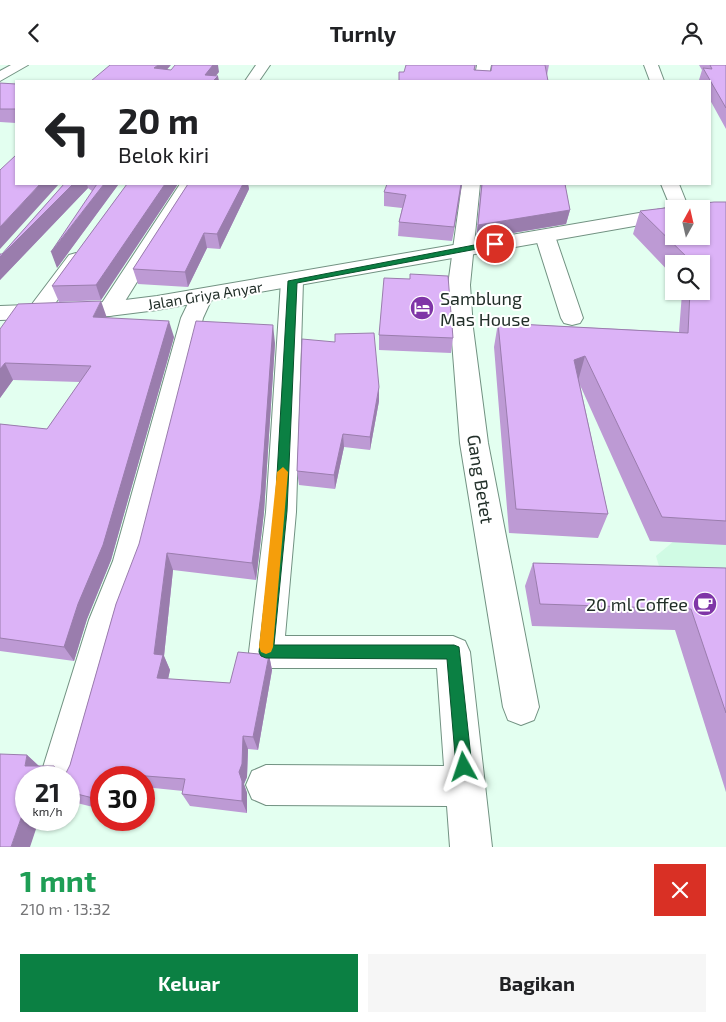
<!DOCTYPE html>
<html lang="id">
<head>
<meta charset="utf-8">
<style>
  body { margin:0; font-family:"Exo 2",sans-serif; background:#f6f6f6; color:#202124; height:100vh; display:flex; flex-direction:column; font-size:19px; white-space:nowrap }
  * { box-sizing:border-box; margin:0 }
  p { font-size:16px; color:#757577 }
  .icon { flex:none; width:28px; height:28px; fill:none; stroke:currentColor; stroke-width:2; stroke-linecap:round; stroke-linejoin:round }
  .map { position:relative; height:782px; overflow:hidden }
  .details { display:flex; flex-direction:column; background:#fff; flex:1 }
  .details>* { flex:none }
  .guide { position:absolute; left:15px; top:15px; width:696px; height:105px; border-radius:0px; box-shadow:0 1px 4px #0004; background:#fff; color:#202124; overflow:hidden }
  .needle { width:32px; rotate:8deg }
  .controls { position:absolute; left:665px; top:135px; display:grid; gap:10px }
  .controls a { display:grid; place-items:center; width:45px; height:45px; border-radius:0px; background:#fff; box-shadow:0 1px 4px #0004; font-size:25px }
  .speed { position:absolute; left:15px; top:701px; display:flex; gap:10px; font-size:25px; font-weight:700; text-align:center }
  .speed>* { display:grid; place-content:center; width:65px; height:65px; border-radius:50%; background:#fff; box-shadow:0 1px 4px #0004; line-height:1 }
  .speed small { font-size:12px; font-weight:400 }
  .speed .limit { border:8px solid #d22; background:#fff; color:#111 }
  .pin { position:absolute; display:grid; place-items:center; width:42px; height:42px; color:#fff; margin:-21px; border:2px solid #fff; border-radius:50%; box-shadow:0 1px 5px #0007 }
  .me { position:absolute; width:55px; margin:-28px; rotate:355deg; stroke-linejoin:round; filter:drop-shadow(0 0 4px #0008) }
  .turn { display:flex; align-items:center; gap:18px; height:105px; padding:0 20px; font-size:22px }
  .turn .icon { width:65px; height:65px; stroke-width:2.5 }
  .turn b { display:block; font-size:35px; line-height:42px }
  .round { display:grid; place-items:center; flex:none; width:52px; height:52px; border-radius:0px; background:#f6f6f6 }
  .headline { display:flex; align-items:center; justify-content:space-between; height:85px; padding:0 20px }
  h1 { font-size:30px; font-weight:700; line-height:38px; color:#1e9e55 }
  .cta { display:flex; gap:10px; margin-top:auto; padding:10px 20px }
  .cta a { flex:1; height:58px; border-radius:0px; background:#0b8043; color:#fff; font-size:20px; font-weight:700; line-height:58px; text-align:center }
  .cta a+a { background:#f6f6f6; color:#202124 }
  header { display:flex; justify-content:space-between; align-items:center; height:65px; padding:0 20px; background:#fff; font-size:22px; font-weight:700 }
  .map>svg:first-child { display:block }
  .built { fill:#d0fbe4 }
  .lines { fill:none; stroke-linecap:round; stroke-linejoin:round }
  .minor-casing { stroke:#729282; stroke-width:2 }
  .tertiary-casing { stroke:#729282; stroke-width:2 }
  .minor { fill:#fff; fill-rule:evenodd }
  .tertiary { fill:#fff; fill-rule:evenodd }
  .wall { fill:#bd9ad4 }
  .shaded-wall { fill:#9a7dad }
  .building { fill:#dcb3f7; stroke:#9a7dad; fill-rule:evenodd }
  .route { fill:#0b8043; stroke:#07532c }
  .slow { fill:#f59e0b }
  .labels { text-anchor:middle; dominant-baseline:central; stroke-width:4; stroke-linejoin:round; paint-order:stroke }
  .far-street-label { font-size:15px; fill:#222f29; stroke:#fff }
  .poi-label { font-size:18px; fill:#222f29; stroke:#fff; text-anchor:start }
  .street-label { font-size:18px; fill:#222f29; stroke:#fff }
</style>
</head>
<body>
<header><svg class="icon" aria-label="back" viewBox="0 0 24 24"><path d="M15 5l-7 7 7 7"/></svg>Turnly<svg class="icon" aria-label="person" viewBox="0 0 24 24"><circle cx="12" cy="8" r="4"/><path d="M4 21q1-7 8-7t8 7"/></svg></header>
<div class="map">
<svg width="726" height="782" viewBox="0 0 726 782">
  <rect width="100%" height="100%" fill="#e3fff0"/>
  <!-- built -->
  <path class="built" d="M726 433V728L656 491Z"/>
  <g class="lines">
    <!-- minor casing -->
    <g class="minor-casing">
      <path id="minor" d="M11 0H28L0 16V6Z
        M256 0H270L259 16H245Z
        M477 0H491L488 16H474Z
        M644 0H658L664 16H650Z
        M180 119H198L117 249 109 251 101 249 98 244Z
        M462 119H480L470 220 473 263 488 378 539 642 534 655 521 660 508 655 503 642 460 378 451 263 448 220Z
        M661 119H679L689 144H674L673 148Z
        M545 165 552 167 555 171 583 253 580 258 572 260 564 258 561 253 535 171 538 167Z
        M76 188 83 190 86 194 45 253 37 255 29 253 26 248 29 243 69 190Z
        M292 210 299 212 303 216 296 447 285 571H453L465 576 470 587 492 782H450L447 741 266 740 252 734 246 720 252 706 266 700 444 701 437 603H266L254 598 249 587 266 447 281 216 285 212Z
        M202 224 210 226 213 231 203 253 145 496 123 555 80 712 74 726 69 728V712H40L89 555 113 496 181 253 194 226Z"/>
    </g>
    <!-- tertiary casing -->
    <g class="tertiary-casing">
      <path id="tertiary" d="M674 142 679 144H674V154L157 245 109 251 0 255V241L109 237 157 231Z"/>
    </g>
    <!-- minor -->
    <use href="#minor" class="minor"/>
    <!-- tertiary -->
    <use href="#tertiary" class="tertiary"/>
  </g>
  <!-- wall -->
  <path class="wall" d="M476 0 475 5 491 6 492 0H549L547 10 404 7Z
    M699 0H726V64L710 35V16H700L699 15 702 5Z
    M0 18 16 19V58L0 57Z
    M64 119H178L101 235 59 237 52 221 127 119 118 120 57 203 92 126 88 123 0 215V189H2Z
    M188 119H248L249 124 220 184 207 183 188 222 138 219 133 204Z
    M462 119 452 176 398 171 399 157 402 143 384 141V127Z
    M481 119H565L570 145 566 159 476 174Z
    M726 137V480L650 476 580 320 608 449 598 473 509 468 494 282 498 258 679 267 682 228V226H701V199H674V212L633 169 640 146Z
    M410 214 453 273 451 288 379 285V270Z
    M107 252 174 272 111 495 87 554 74 596 0 586V359L47 364 80 317 13 315 0 333V264Z
    M275 278 264 447 256 515 173 505 164 591 170 605 168 614 230 618 269 590 272 605 258 685 248 684 247 712 244 719 247 728V748L190 741 182 729 183 726 144 722V712H101V744L69 736V712H26L27 690 39 701H54L65 711 70 700 116 539Z
    M379 322V336L370 385 344 382 335 424 299 420 297 406Z
    M533 498 726 503V727L675 565 532 561 525 521Z"/>
  <!-- shaded-wall -->
  <path class="shaded-wall" d="M158 0H171L157 16 154 3Z
    M209 0H218L219 7 212 16 205 10Z
    M218 11 219 16H213Z
    M40 119H59L0 184V162Z
    M73 119H87L88 123 0 215V192Z
    M104 119H118V120L57 203 51 187Z
    M165 119H178L101 235 96 220Z
    M243 119H248L249 124 220 184 217 169Z
    M461 119H462L452 176 454 162Z
    M570 145 566 159 476 174 478 160Z
    M204 168 207 183 188 222 185 207Z
    M101 236 107 253 93 252Z
    M169 256 174 272 111 495 87 554 74 596 64 582Z
    M273 260 275 278 264 447 256 515 252 498Z
    M585 291 578 316 574 295Z
    M5 298 13 315 0 333V304Z
    M379 322V336L370 385V372Z
    M343 369 344 382 335 424 334 410Z
    M167 488 173 505 164 591 170 605 165 628 157 613 154 589Z
    M269 590 272 605 258 685 253 672Z
    M243 671 248 684 247 712 244 719 247 728V748L242 736 239 707Z
    M27 690 41 703 25 701Z
    M54 701 66 712H55Z
    M26 739V755H39L30 782H11Z"/>
  <!-- building -->
  <path class="building" d="M110 0H158L154 3 171 5 175 0H213L205 10 218 11 213 16H91Z
    M406 0H475L474 5 491 6 492 0H545L548 16H399V7H404Z
    M710 0H726V43L703 3 712 4Z
    M0 18 16 19V44H0Z
    M16 90V119H40L0 162V105Z
    M64 119H73L0 192V189H2Z
    M97 119H104L51 187Z
    M127 119H165L96 220 52 221Z
    M188 119H243L217 169 204 168 185 207 133 204Z
    M387 119H461L454 162 399 157 406 130 384 127Z
    M482 119H565L570 145 478 160Z
    M714 137H726V456L662 452 585 291 574 295 608 449 516 444 498 258 688 268 690 226H701V199H694L640 146ZM674 144H701V171H674Z
    M410 209 448 211 453 273 379 270 384 213 410 214Z
    M101 236 93 252 169 256 103 480 78 539 64 582 0 573V359L47 364 91 301 5 298 0 304V264L18 239Z
    M196 256 273 260 261 429 252 498 167 488 154 589 163 590 157 613 230 618 238 587 269 590 253 672 243 671 242 699 239 707 242 716V736L182 729 185 714 133 710 132 712H101V735L69 727V712H64L70 700 116 539 139 479Z
    M374 268 379 322 370 372 343 369 334 410 297 406 302 274 335 277V269Z
    M533 498 726 503V648L691 544 540 539Z
    M0 689 27 690 25 701H54L55 712H26V739L11 782H0Z"/>
  <!-- route -->
  <path class="route" d="M495 176 499 179 498 180 297 218 287 446 274 580H454L459 582 472 702 470 708 464 710 458 708 456 702 447 594 266 593 261 591 259 587 275 446 288 216Z"/>
  <!-- slow -->
  <path class="slow" d="M283 402 288 407 273 582 271 587 266 589 261 587 259 582 277 407Z"/>
  <!-- icons -->
  <defs>
    <g id="hotel-disc" transform="scale(1.25)"><circle r="9.5" fill="#7f35a7" stroke="#fff"/><path d="M-6-4.5h1.5V1H6V5H4.5V3h-9V5H-6ZM-4 0a1.8 1.8 0 1 1 3.6 0ZM.5 0V-2.5h3Q6-2.5 6 0Z" fill="#fff"/></g>
    <g id="cafe-disc" transform="scale(1.25)"><circle r="9.5" fill="#7f35a7" stroke="#fff"/><path d="M-5.5-4.5H6V0H3Q3 3.5 0 3.5H-2.5Q-5.5 3.5-5.5 0ZM3-3.2v2h1.7v-2ZM-6 4.5H4V6H-6Z" fill="#fff"/></g>
  </defs>
  <g fill-rule="evenodd">
    <use href="#hotel-disc" x="422" y="243"/>
    <use href="#cafe-disc" x="705" y="539"/>
  </g>
  <g class="labels">
    <!-- far-street labels -->
    <g class="far-street-label">
      <text transform="translate(205 230) rotate(-9)">Jalan Griya Anyar</text>
    </g>
    <!-- poi labels -->
    <g class="poi-label">
      <text x="440" y="233">Samblung<tspan x="440" dy="21">Mas House</tspan></text>
      <text x="688" y="539" text-anchor="end">20 ml Coffee</text>
    </g>
    <!-- street labels -->
    <g class="street-label">
      <text transform="translate(481 414) rotate(81)">Gang Betet</text>
    </g>
  </g>
</svg>
<div class="controls">
<a><svg class="needle" viewBox="-14 -14 28 28"><path d="M0-13l5 13h-10z" fill="#e53935"/><path d="M0 13l5-13h-10z" fill="#757577"/></svg></a>
<a><svg class="icon" aria-label="search" viewBox="0 0 24 24"><circle cx="10" cy="10" r="6"/><path d="M15 15l6 6"/></svg></a>
</div>
<div class="speed"><div>21<small>km/h</small></div><div class="limit">30</div></div>
<div class="pin" style="left:495px;top:179px;background:#d93025"><svg class="icon" aria-label="arrive" viewBox="0 0 24 24"><path d="M6 21V4h12l-3 4 3 4H6"/></svg></div>
<svg class="me" style="left:464px;top:702px" viewBox="-20 -20 40 40"><path d="M0-17L14 15 0 8-14 15z" fill="#0b8043" stroke="#fff" stroke-width="4"/></svg>
<div class="guide">
<div class="turn"><svg class="icon" aria-label="left" viewBox="0 0 24 24"><path d="M17 20v-9H6M10 6l-5 5 5 5"/></svg><div><b>20 m</b>Belok kiri</div></div>
</div>
</div>
<section class="details">
<div class="headline"><div><h1>1 mnt</h1><p>210 m · 13:32</p></div><a class="round" style="background:#d93025;color:#fff"><svg class="icon" aria-label="close" viewBox="0 0 24 24"><path d="M6 6l12 12M18 6L6 18"/></svg></a></div>
<div class="cta"><a>Keluar</a><a>Bagikan</a></div>
</section>
</body>
</html>
